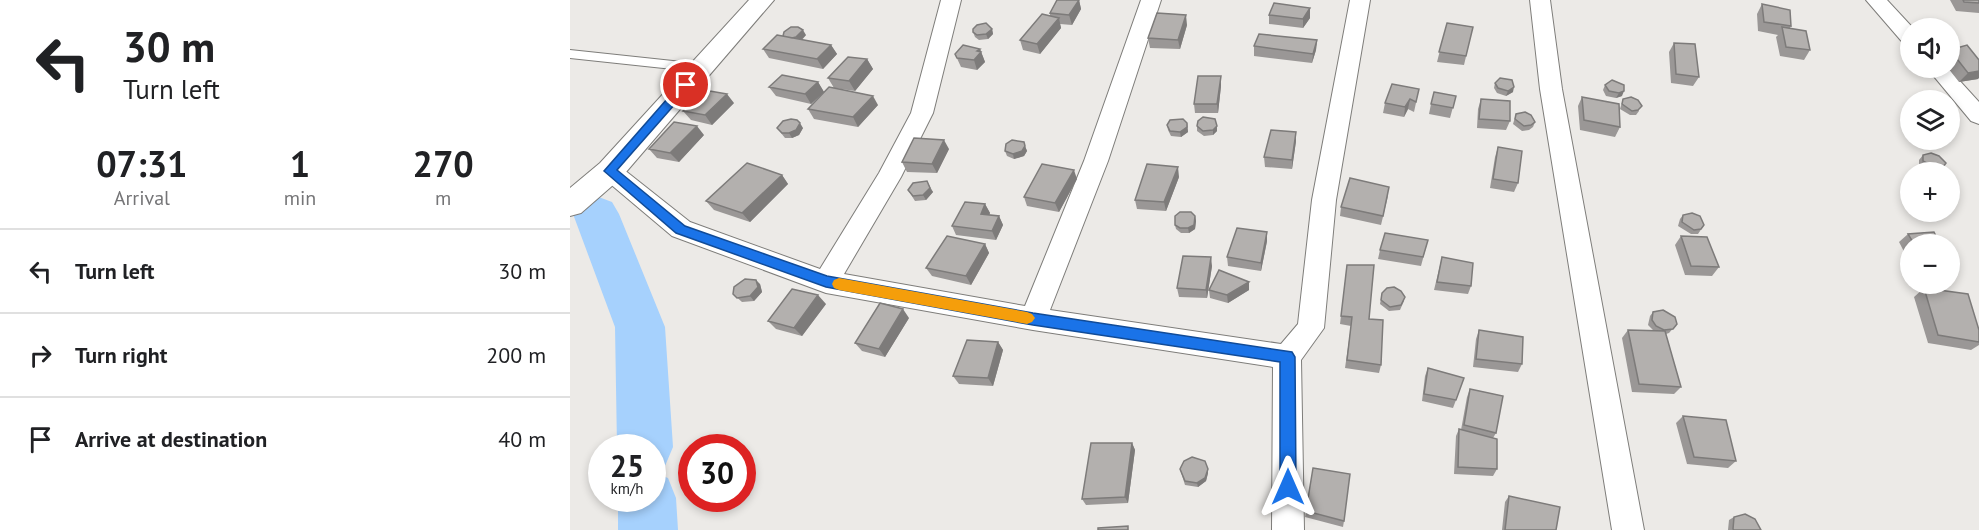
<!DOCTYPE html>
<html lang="en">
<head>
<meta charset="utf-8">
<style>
  body { margin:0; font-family:"PT Sans",sans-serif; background:#f2f2f2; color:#202124; height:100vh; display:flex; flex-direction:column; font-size:22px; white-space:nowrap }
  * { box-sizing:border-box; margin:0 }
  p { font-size:20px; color:#757577 }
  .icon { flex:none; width:33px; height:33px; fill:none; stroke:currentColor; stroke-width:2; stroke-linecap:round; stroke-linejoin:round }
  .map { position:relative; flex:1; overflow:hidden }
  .details { display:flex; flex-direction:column; background:#fff; width:570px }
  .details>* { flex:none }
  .banner { background:#fff; color:#202124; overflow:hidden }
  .fabs { position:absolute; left:1330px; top:18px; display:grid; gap:12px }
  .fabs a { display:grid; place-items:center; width:60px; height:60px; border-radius:50%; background:#fff; box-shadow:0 3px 9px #0003; font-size:30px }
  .speed { position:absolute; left:18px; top:434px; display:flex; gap:12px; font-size:30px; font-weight:700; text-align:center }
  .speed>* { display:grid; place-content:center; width:78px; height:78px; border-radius:50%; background:#fff; box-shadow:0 3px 9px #0003; line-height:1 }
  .speed small { font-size:15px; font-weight:400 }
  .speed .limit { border:9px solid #d22; background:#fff; color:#111 }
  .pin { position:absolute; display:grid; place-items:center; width:51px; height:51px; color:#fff; margin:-26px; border:3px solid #fff; border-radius:50%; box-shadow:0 2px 6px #0007 }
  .me { position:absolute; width:66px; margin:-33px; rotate:0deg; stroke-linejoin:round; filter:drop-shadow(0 0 4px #0008) }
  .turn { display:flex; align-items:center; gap:21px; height:126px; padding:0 24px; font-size:27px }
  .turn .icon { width:78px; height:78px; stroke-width:2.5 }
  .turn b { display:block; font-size:42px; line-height:51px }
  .eta { display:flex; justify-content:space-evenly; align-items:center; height:102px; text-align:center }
  .eta b { font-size:36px; font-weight:600; line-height:42px }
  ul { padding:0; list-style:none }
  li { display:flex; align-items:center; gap:18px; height:84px; padding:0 24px; border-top:2px solid #e0e0e0 }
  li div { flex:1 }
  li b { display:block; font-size:22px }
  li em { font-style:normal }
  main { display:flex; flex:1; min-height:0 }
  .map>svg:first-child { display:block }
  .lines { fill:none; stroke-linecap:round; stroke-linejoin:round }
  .river { fill:#a6d1fd; fill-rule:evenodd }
  .service-casing { stroke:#7e7d7a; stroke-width:2 }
  .minor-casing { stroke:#7e7d7a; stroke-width:2 }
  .tertiary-casing { stroke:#7e7d7a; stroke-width:2 }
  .service { fill:#fff; fill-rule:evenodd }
  .minor { fill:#fff; fill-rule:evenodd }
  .tertiary { fill:#fff; fill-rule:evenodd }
  .wall { fill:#9a9796 }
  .shaded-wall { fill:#7d7b7a }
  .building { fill:#b3b0ae; stroke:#7d7b7a; stroke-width:1.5 }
  .route { fill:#1a73e8; stroke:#114b97; stroke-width:1.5 }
  .slow { fill:#f59e0b }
</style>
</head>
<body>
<main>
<section class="details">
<div class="banner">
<div class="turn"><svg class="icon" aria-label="left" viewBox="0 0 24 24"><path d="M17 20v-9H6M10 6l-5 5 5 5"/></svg><div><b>30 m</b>Turn left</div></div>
</div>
<div class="eta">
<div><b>07:31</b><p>Arrival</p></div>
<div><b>1</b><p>min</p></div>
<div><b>270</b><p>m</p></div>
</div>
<ul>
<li><svg class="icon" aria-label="left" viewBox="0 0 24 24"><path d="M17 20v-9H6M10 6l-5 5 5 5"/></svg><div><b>Turn left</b></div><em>30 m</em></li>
<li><svg class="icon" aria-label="right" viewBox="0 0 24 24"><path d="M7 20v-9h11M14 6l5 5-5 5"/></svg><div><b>Turn right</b></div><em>200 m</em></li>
<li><svg class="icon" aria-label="arrive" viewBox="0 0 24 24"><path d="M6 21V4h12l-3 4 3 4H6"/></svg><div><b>Arrive at destination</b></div><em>40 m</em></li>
</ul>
</section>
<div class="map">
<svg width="1409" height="530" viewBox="0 0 1409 530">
  <rect width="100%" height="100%" fill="#eceae7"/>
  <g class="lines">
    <!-- river -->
    <path class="river" d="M26 196 42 202 49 214 95 327 103 447 95 466 82 471V447H47L45 327 3 214 10 202Z
      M82 472 98 478 106 498 108 530H48V498H82Z"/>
    <!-- service casing -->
    <g class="service-casing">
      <path id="service" d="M0 50 131 64 137 68 131 72 0 58Z"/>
    </g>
    <!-- minor casing -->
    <g class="minor-casing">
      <path id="minor" d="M371 0H391L363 113 331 177 274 274 455 306 514 161 571 0H591L538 161 480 310 711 344 728 324 742 200 780 0H800L766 200 754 328 731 360 734 530H702L703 367 463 330 256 293 102 236 32 177 28 171 32 165 40 162 48 165 120 222 250 269 309 173 341 113Z
        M960 0H980L992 89 1074 530H1042L970 89Z
        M1296 0H1317L1343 28 1341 45 1334 44Z
        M1357 68H1378L1409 102V124L1401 121Z"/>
    </g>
    <!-- tertiary casing -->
    <g class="tertiary-casing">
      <path id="tertiary" d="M179 0H204L50 179 11 213 0 216V188L30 163Z"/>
    </g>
    <!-- service -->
    <use href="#service" class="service"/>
    <!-- minor -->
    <use href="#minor" class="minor"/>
    <!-- tertiary -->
    <use href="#tertiary" class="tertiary"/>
  </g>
  <!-- wall -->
  <path class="wall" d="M487 0H509L511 9 502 25 490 24 491 28 470 54 453 50 450 40 480 16V13Z
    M1380 0H1409V13L1386 11Z
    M1192 4 1221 26 1220 28 1240 50 1234 60 1210 56 1206 37 1208 35 1188 31 1187 14Z
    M699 15 740 18 733 28 699 24Z
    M877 23 903 27 894 65 867 62Z
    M617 25 610 49 580 48 578 38Z
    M422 29 423 34 418 39 409 40 405 37 403 32Z
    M236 35 232 40 261 45 267 54 253 69 199 58 193 49 214 37Z
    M747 40 746 50 742 63 684 56V46Z
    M1104 43 1129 77 1123 86 1101 83 1099 52Z
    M410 49 415 62 407 70 391 67 385 54Z
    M1380 49 1408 79 1389 82 1378 68H1380Z
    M297 59 303 69 285 91 264 88 258 78Z
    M1042 80 1052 96 1046 98 1036 96 1033 90 1035 85Z
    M248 82 254 92 241 104 206 96 199 87Z
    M925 83 943 92 936 96 927 93 924 88Z
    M651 86 648 113H625L624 104Z
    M849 89 844 112 838 109 834 117 813 113 815 103Z
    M886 96 880 118 859 114 861 104Z
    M1012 97 1050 127 1045 137 1010 130 1008 106Z
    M1061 97 1069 111 1066 115H1060L1050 109 1053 99Z
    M911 99 940 121 936 130 907 128 908 109Z
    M164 103 142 125 121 120 113 111Z
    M308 105 288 127 244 119 238 109Z
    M946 114 965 122 963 127 959 130 952 131 943 124Z
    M617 123 618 132 611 137 601 136 598 130 597 125Z
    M627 126H647V131L643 135 634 136 627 131Z
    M207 128H233L229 135 222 138H215Z
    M134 135 109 162 87 158 79 149Z
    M726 141 722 169 695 167 694 157Z
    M455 146 457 151 454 156 444 159 437 156 435 151Z
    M928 147 948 183 944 192 920 188 925 157Z
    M379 149 367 173 337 172 332 162Z
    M1353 155 1373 167 1368 172H1361L1349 166V160Z
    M212 175 218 184 180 222 144 210 136 201Z
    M609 177 596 211 567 209 565 200Z
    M507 179 489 212 457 206 454 197Z
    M357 181 363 192 356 200 345 201 338 190Z
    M818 196 811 225 770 216 771 207Z
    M415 204 420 213 419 215 429 216 433 225 426 240 386 235 382 226Z
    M1113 215 1134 225 1128 234H1121L1108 226 1110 219Z
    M625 216 626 221 625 229 619 233H611L606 229 605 225Z
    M697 232V241L691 271 658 266 657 257Z
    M1338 234 1370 244H1341V265L1329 242Z
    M1111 236 1149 267 1142 276 1115 275 1105 245Z
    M858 240 851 266 808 259 810 250Z
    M415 244 419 253 401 285 362 276 356 268Z
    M872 257 901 286 898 294 864 290Z
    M777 265 799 319 811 365 809 373 775 368 781 326 770 324Z
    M642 266 637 298 609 297 607 288Z
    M190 284 192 292 184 301 172 302 163 294Z
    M1354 288 1409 330V345L1401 350 1358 343 1344 297Z
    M639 290H679L658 303 640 298Z
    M812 293 834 301 830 310 819 311 810 304Z
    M256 304 232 336 206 329 198 321Z
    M1083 312 1107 324 1099 333 1096 334 1111 387 1104 394 1062 392 1052 338 1058 330H1083L1078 325 1080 316Z
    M339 318 315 357 292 351 285 343Z
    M909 330 952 364 948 372 903 367 906 339Z
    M428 342 433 350 423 386 389 384 383 376Z
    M858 368 886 400 883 408 852 401 855 376Z
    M900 389 926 433 923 438 927 469 923 476 884 474 886 436 889 429 891 430 897 397Z
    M1113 416 1166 461 1158 468 1117 464 1106 423Z
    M562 443 565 450 558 503 516 505 512 499Z
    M610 469H638V473L636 481 628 487 615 485Z
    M939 496 986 530H932L935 502Z
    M736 511 774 521 773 527 735 517Z
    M1164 517 1191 530H1158L1159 520Z"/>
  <!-- shaded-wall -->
  <path class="shaded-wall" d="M509 0 511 9 502 25 499 15Z
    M740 8V18L733 28V19Z
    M616 15 617 25 610 49 608 40Z
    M489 18 491 28 470 54 467 44Z
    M422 29 423 34 418 39 416 34Z
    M233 30 236 35 229 42 226 37Z
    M747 40 746 50 742 63 743 54Z
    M261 45 267 54 253 69 247 59Z
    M410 49 415 62 407 70 404 60 407 51Z
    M297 59 303 69 285 91 279 81Z
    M1409 71V78L1408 79 1389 82 1398 73Z
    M651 76V86L648 113 647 104Z
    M248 82 254 92 241 104 235 94Z
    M944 87 943 92 936 96 938 91Z
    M1054 91 1052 96 1046 98 1049 93Z
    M157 94 164 103 142 125 135 115Z
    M303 96 308 105 288 127 283 117Z
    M840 99 838 109 834 117 835 107Z
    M230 123 233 128 229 135 222 138 219 133Z
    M617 123 618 132 611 137 610 132Z
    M127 126 134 135 109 162 100 153Z
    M647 126V131L643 135V130Z
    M726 132V141L722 169V160Z
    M374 140 379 149 367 173 362 164Z
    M455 146 457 151 454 156 444 159 443 154Z
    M608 167 609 177 596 211 594 202Z
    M504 170 507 179 489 212 485 203Z
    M212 175 218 184 180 222 172 213Z
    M360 188 363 192 356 200 353 195Z
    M415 204 420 213 415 223 411 214Z
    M429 216 433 225 426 240 422 231Z
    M625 216 626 221 625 229 619 233 618 228Z
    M697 232V241L691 271V263Z
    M415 244 419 253 401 285 396 276Z
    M641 257 642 266 637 298 636 290Z
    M186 280 190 284 192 292 184 301 180 296Z
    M679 282V290L658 303 657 295Z
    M248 295 256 304 232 336 224 328Z
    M333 309 339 318 315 357 309 349Z
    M428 342 433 350 423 386 418 378Z
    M562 443 565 450 558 503 555 497Z
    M638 469V473L636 481 628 487 627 483Z"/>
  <!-- building -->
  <path class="building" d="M487 0H509L499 15 480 13Z
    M1393 0H1409V3L1394 2Z
    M704 3 740 8 733 19 699 15Z
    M1192 4 1220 10 1221 26 1194 22Z
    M587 13 616 15 608 40 578 38Z
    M472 14 489 18 467 44 450 40Z
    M416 23 422 29 416 34 407 35 403 32V29L407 25Z
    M877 23 903 27 896 56 869 52Z
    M221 27H228L233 30 226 37 222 38 213 36 214 32Z
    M1212 27 1236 31 1240 50 1216 47Z
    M689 34 747 40 743 54 684 46Z
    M207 35 261 45 247 59 193 49Z
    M1104 43 1125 44 1129 77 1106 74Z
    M393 45 410 49 407 51 411 52 404 60 387 58 385 54Z
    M1397 45 1409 60V71L1398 73 1380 50Z
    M278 57 297 59 279 81 258 78Z
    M212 75 248 82 235 94 199 87Z
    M628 76H651L647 104H624Z
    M930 78 942 80 944 87 938 91 928 88 925 83Z
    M1042 80 1054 85V91L1049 93 1039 91 1035 85Z
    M822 84 849 89 846 102 840 99 835 107 815 103Z
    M259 87 303 96 283 117 238 109Z
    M134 90 157 94 135 115 113 111Z
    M864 92 886 96 883 108 861 104Z
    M1012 97 1049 104 1050 127 1014 120Z
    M1061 97 1068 100 1072 106 1068 110 1062 111 1052 104 1053 99Z
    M911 99 940 101V121L909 119Z
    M955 112 961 115 965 122 961 125 954 126 945 119 946 114Z
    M633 117 645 119 647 126 643 130 633 131 627 126 628 121Z
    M221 119 227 120 230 123 226 130 219 133H212L207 128 213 121Z
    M613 119 617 123V127L610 132 600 131 597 125 600 120Z
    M104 122 127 126 100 153 79 149Z
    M701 130 726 132 722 160 694 157Z
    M344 138 374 140 362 164 332 162Z
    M442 140 454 142 455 146 452 151 443 154 435 151 436 144Z
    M928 147 952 151 948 183 923 179Z
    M1361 153 1369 156 1376 163 1373 167 1366 168 1353 161V155Z
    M177 163 212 175 172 213 136 201Z
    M472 164 504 170 485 203 454 197Z
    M577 164 608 167 594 202 565 200Z
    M780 178 819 187 813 216 771 207Z
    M357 181 360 188 353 195 343 196 338 190 343 183Z
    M395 202 415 204 411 214 429 216 422 231 382 226Z
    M610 212H621L625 216 624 225 618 228H610L605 225V216Z
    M1122 213 1130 216 1134 225 1131 229 1124 230 1112 222 1113 215Z
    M667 228 697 232 691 263 657 257Z
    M1364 232 1370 244H1344L1338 234Z
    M815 233 858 240 853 257 810 250Z
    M377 236 415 244 396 276 356 268Z
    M1111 236 1137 237 1149 267 1121 266Z
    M613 256 641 257 636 290 607 288Z
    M872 257 903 263 901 286 867 282Z
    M777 265H804L799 319 813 320 811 365 777 360 782 317 771 316Z
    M649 270 679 282 657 295 639 290Z
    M175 279 186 280 188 287 180 296 167 298 163 294 164 287Z
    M824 287 831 291 835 297 831 305 820 307 811 300 812 293 817 288Z
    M1354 288 1398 294 1409 330V342L1368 335Z
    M222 289 248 295 224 328 198 321Z
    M310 303 333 309 309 349 285 343Z
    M1093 310 1105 317 1107 324 1103 329 1094 330 1086 326 1082 320 1083 312Z
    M909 330 953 337 952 364 906 359Z
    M1058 330 1095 331 1111 387 1069 384Z
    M397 340 428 342 418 378 383 376Z
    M858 368 894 378 886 400 854 394Z
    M900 389 933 396 926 433 894 425Z
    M1113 416 1156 420 1166 461 1124 457Z
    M889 429 927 439V469L888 467Z
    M521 443H562L555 497 512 499Z
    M622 457 635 461 638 469 635 478 627 483 615 481 610 469 614 461Z
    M743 468 780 474 774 521 736 511Z
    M939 496 990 507 986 530H935Z
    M1175 514 1185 519 1191 530H1164L1163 529 1164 517Z
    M558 526V530H528V528Z"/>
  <!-- route -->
  <path class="route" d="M116 81 122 85 120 87 47 170 115 226 257 276 463 313 722 352 725 357 726 487 724 492 718 495 712 492 710 487V362L463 325 256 287 106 233 34 171 112 82Z"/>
  <!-- slow -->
  <path class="slow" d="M269 278 457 312 462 314 465 318 462 322 457 324 269 290 264 288 262 284 264 280Z"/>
</svg>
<div class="fabs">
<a><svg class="icon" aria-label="sound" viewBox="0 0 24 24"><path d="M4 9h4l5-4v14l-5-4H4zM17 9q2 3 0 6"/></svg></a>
<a><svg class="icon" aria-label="layers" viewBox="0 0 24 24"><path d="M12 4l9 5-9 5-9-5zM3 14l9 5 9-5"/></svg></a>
<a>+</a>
<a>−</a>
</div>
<div class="speed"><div>25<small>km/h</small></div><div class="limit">30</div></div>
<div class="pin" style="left:116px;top:85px;background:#d93025"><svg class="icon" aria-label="arrive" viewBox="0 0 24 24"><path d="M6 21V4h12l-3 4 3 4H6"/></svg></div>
<svg class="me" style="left:718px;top:487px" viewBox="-20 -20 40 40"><path d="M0-17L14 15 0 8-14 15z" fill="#1a73e8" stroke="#fff" stroke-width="4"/></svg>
</div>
</main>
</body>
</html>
